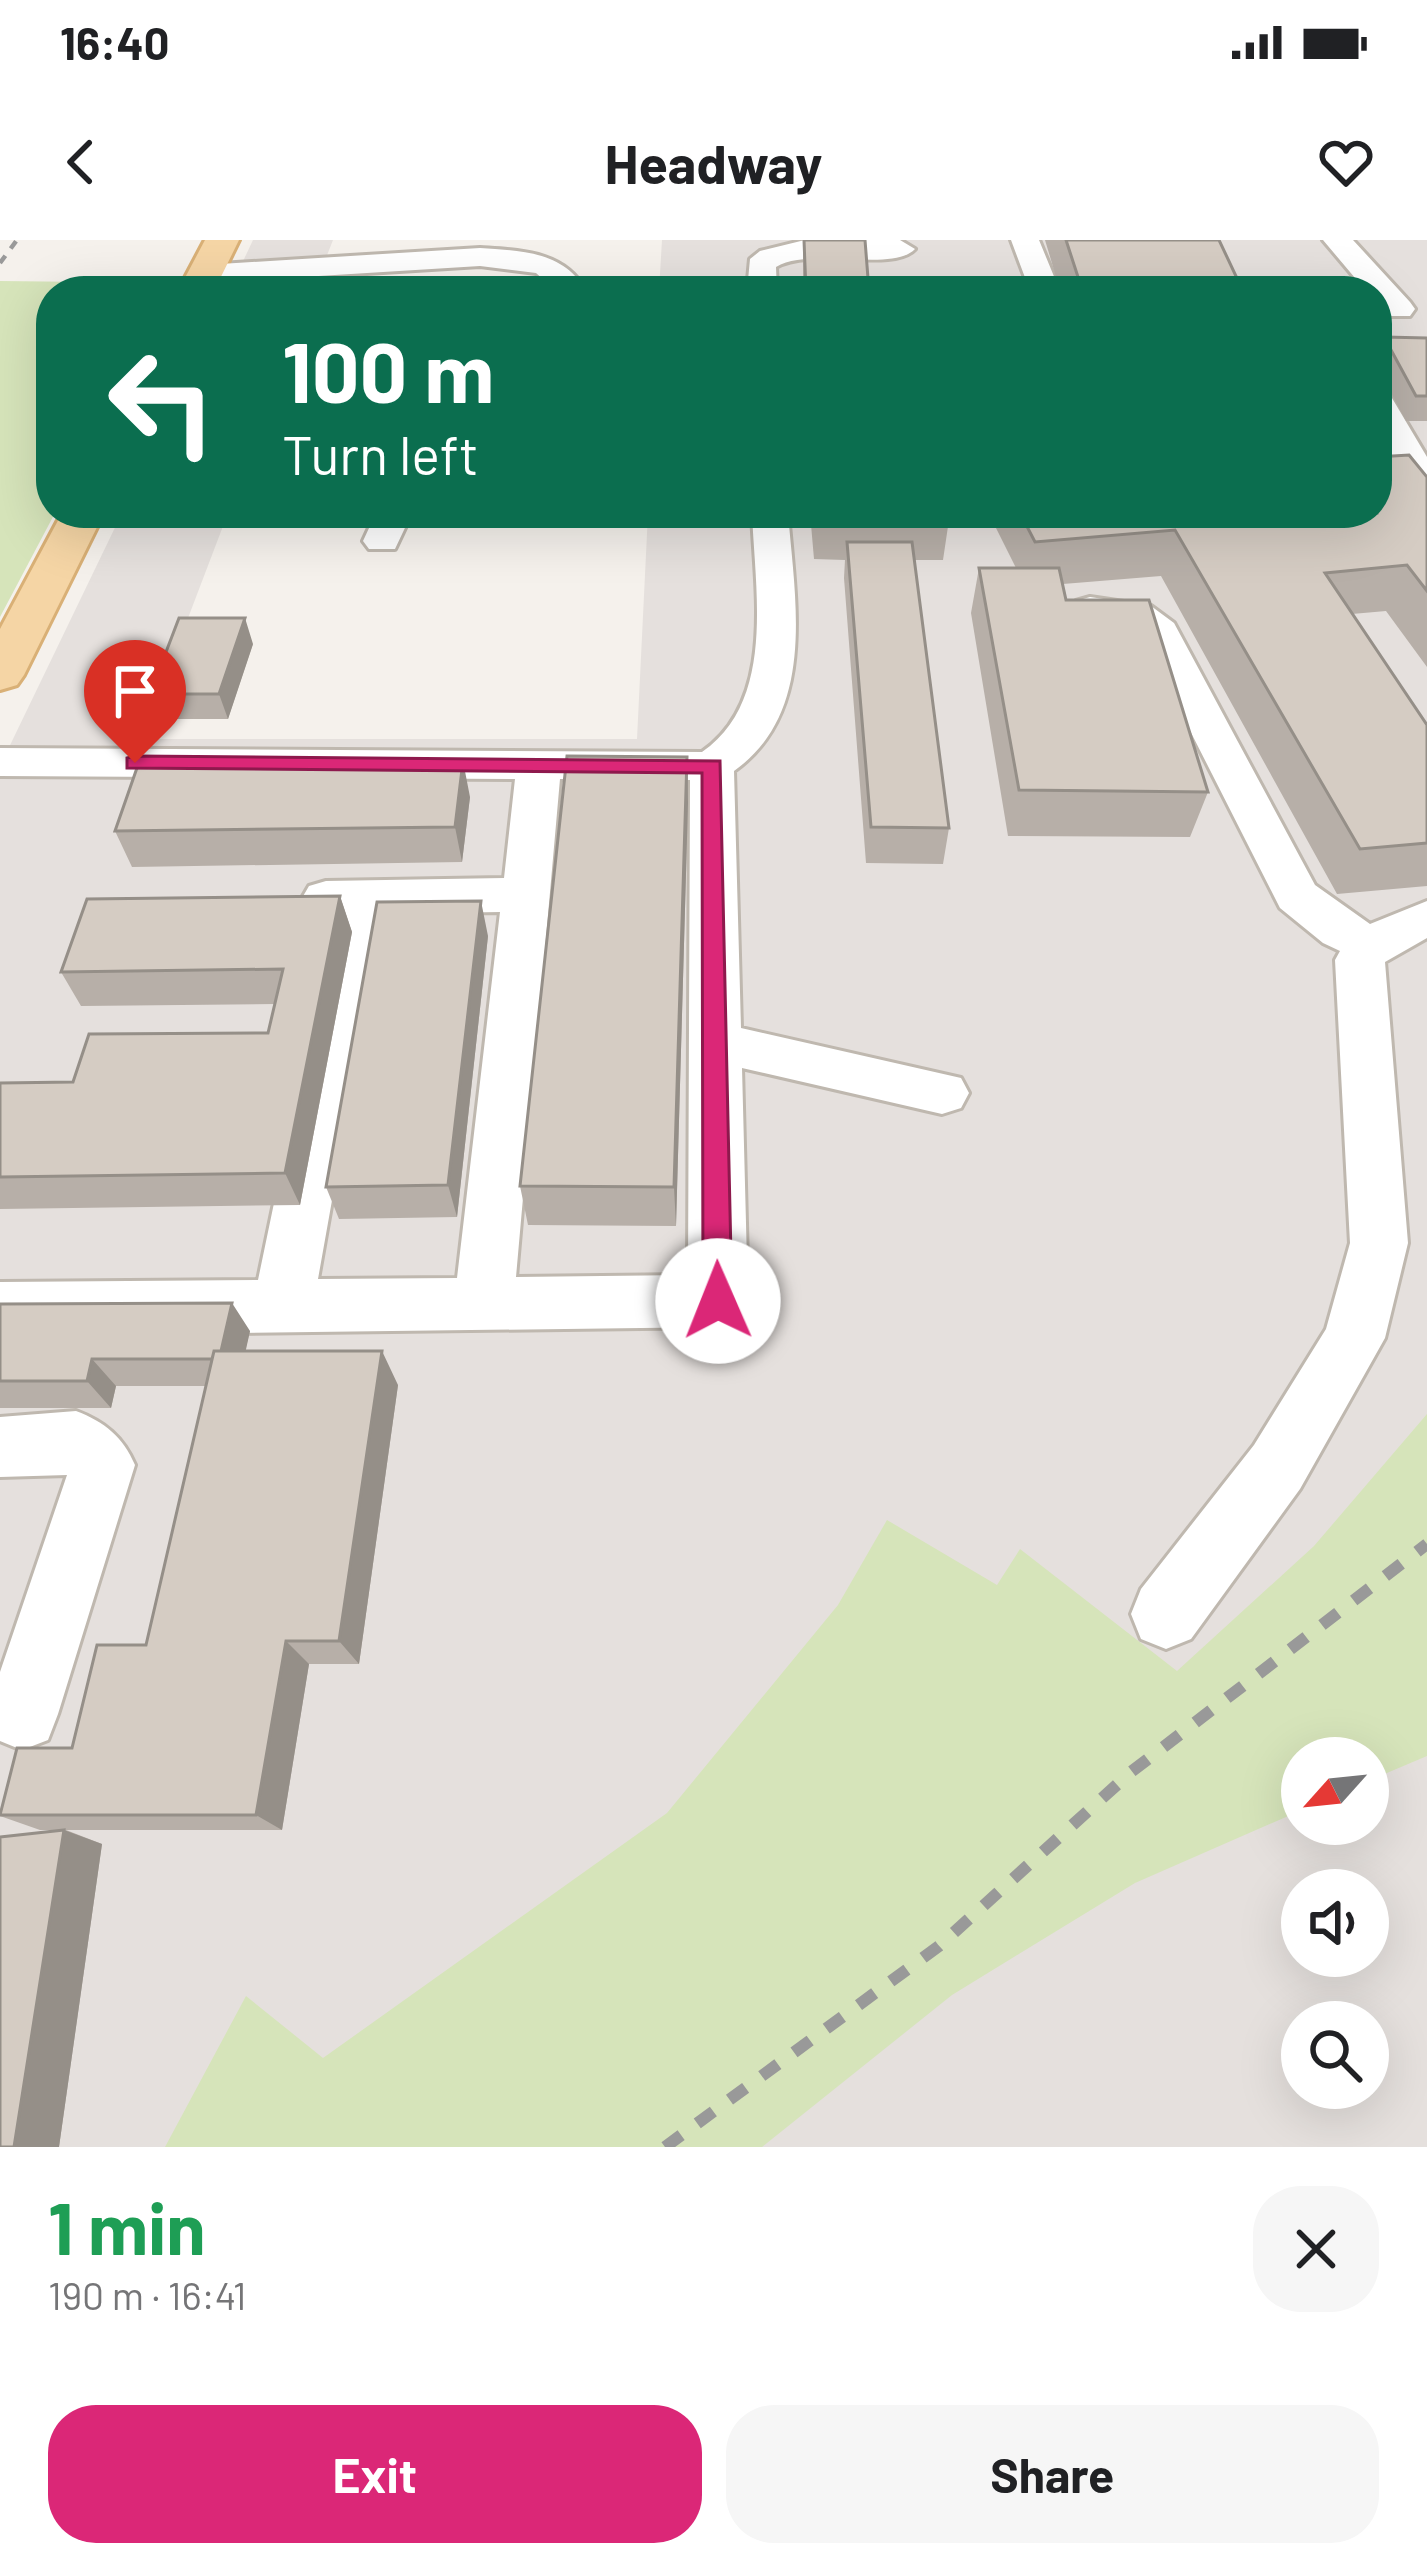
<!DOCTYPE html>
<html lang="en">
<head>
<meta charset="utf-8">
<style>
  body { margin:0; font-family:Barlow,sans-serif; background:#f6f6f6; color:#202124; height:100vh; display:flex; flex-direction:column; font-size:45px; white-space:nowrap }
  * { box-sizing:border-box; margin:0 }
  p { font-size:39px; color:#757577 }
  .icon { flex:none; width:66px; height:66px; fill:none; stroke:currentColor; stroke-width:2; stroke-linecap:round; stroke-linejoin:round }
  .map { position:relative; height:1907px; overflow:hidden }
  .sheet { display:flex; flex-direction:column; background:#fff; flex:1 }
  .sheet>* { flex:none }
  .hud { position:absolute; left:36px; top:36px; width:1356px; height:252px; border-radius:48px; box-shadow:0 12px 48px #0002; background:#0b6e4f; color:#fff; overflow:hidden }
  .needle { width:78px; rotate:243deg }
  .fabs { position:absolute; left:1281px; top:1497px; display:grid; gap:24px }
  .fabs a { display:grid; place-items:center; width:108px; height:108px; border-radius:50%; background:#fff; box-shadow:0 12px 48px #0002; font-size:60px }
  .pin { position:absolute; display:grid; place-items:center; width:102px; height:102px; color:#fff; margin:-123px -51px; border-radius:50% 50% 50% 0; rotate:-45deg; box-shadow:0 0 12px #0007 }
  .pin .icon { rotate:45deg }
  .me { position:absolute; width:132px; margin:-66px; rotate:359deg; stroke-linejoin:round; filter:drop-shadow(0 0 9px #0008) }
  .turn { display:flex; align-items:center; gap:42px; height:252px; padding:0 48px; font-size:54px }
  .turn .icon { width:156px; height:156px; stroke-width:2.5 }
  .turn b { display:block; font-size:84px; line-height:102px }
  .round { display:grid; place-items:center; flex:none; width:126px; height:126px; border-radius:48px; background:#f6f6f6 }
  .overview { display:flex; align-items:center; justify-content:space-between; height:204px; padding:0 48px }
  h1 { font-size:72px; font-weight:700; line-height:90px; color:#1e9e55 }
  .button { display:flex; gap:24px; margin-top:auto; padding:24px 48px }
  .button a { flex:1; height:138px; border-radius:48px; background:#db2777; color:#fff; font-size:48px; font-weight:700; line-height:138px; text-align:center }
  .button a+a { background:#f6f6f6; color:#202124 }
  .status { display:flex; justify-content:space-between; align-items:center; height:84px; padding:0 60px; background:#fff; direction:ltr }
  .status svg { height:33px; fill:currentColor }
  header { display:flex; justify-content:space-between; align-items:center; height:156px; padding:0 48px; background:#fff; font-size:54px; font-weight:700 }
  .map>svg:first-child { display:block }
  .industrial { fill:#e5e0dd; fill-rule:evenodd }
  .green { fill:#d6e4ba }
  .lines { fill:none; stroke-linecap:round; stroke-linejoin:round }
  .minor-casing { stroke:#bfb8af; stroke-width:6 }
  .major-casing { stroke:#d9b076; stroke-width:6 }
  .minor { fill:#fff; fill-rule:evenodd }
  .major { fill:#f5d5a5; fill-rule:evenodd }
  .rail-far1 { stroke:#999; stroke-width:4.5; stroke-dasharray:9 9; stroke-linecap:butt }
  .rail { stroke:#999; stroke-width:12; stroke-dasharray:20 20; stroke-linecap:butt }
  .wall { fill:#b7afa8 }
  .shaded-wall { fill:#958f88 }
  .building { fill:#d5ccc3; stroke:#958f88; stroke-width:3 }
  .route { fill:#db2777; stroke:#8e194d; stroke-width:3 }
</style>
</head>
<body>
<div class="status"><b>16:40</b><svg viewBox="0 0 49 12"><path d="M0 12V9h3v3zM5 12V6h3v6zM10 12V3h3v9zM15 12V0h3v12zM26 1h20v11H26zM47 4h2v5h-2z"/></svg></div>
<header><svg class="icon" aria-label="back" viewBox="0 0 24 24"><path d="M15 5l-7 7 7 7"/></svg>Headway<svg class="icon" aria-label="heart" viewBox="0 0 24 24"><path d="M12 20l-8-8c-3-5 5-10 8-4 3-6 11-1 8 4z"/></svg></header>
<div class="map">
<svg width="1427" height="1907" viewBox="0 0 1427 1907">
  <rect width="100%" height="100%" fill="#f5f1ec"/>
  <!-- industrial -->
  <path class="industrial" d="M253 0H333L313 51H229Z
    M662 0H1427V1907H0V526L122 273H228L142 499H637L648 273H1377V51H659ZM1302 1518H1368V1584H1302ZM1302 1650H1368V1716H1302ZM1302 1782H1368V1848H1302Z"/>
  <!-- green -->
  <path class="green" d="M0 41 177 43 173 51H51V273H55L0 377Z
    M1427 1174V1516L1368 1541V1518H1302V1570L1135 1643 952 1755 762 1907H165L246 1756 323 1818 667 1573 838 1365 887 1280 997 1345 1020 1309 1177 1431 1314 1306Z"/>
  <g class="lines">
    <!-- minor casing -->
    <g class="minor-casing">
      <path id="minor" d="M805 0H900L915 9C892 33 812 6 776 27L777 51H747L750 19 760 11Z
        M1011 0H1039L1060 51H1030Z
        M1323 0H1353L1410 62 1415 69 1410 76H1388L1377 63V51H1366Z
        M480 8C521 11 564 11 586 51H556L536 33 480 26 204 43 189 34 204 25Z
        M1377 150 1389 153 1427 217V259L1414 256 1377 190Z
        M376 273H412L395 309H369L363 301Z
        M752 273H788C795 361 817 472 734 531L741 788 961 838 969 853 961 868 942 874 742 828 748 1061 739 1080 718 1087 0 1096V1042L258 1040 334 675 309 670 302 658 309 646 326 641 504 638 515 539 0 536V508L702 512C776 461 755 351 752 273ZM560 539 690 540 688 1035 516 1037ZM500 672 457 1038 318 1039 383 674Z
        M1090 357 1151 366 1174 383 1315 645 1370 684 1427 661V698L1385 722 1408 1003 1385 1098 1300 1249 1191 1399 1166 1409 1141 1399 1131 1374 1141 1349 1254 1205 1326 1089 1350 1003 1335 720 1340 711 1323 703 1280 668 1143 398 1126 385 1076 377 1070 369 1076 361Z
        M76 1171C105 1182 123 1197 135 1225L58 1474 48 1500 22 1510 0 1501V1432L67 1235 0 1237V1177Z"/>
    </g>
    <!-- major casing -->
    <g class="major-casing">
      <path id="major" d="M205 0H239L214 51H178Z
        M62 273H104L24 435 17 445 0 450V389Z"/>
    </g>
    <!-- minor -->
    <use href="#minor" class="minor"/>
    <!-- major -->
    <use href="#major" class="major"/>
    <!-- rail-far1 -->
    <path class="rail-far1" d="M0 23 17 0"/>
    <!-- rail -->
    <path class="rail" d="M665 1907 939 1706 1131 1532 1427 1304"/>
  </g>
  <!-- wall -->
  <path class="wall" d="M803 0H865L869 51H803Z
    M1045 0H1219L1243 51H1052L1054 40H1057Z
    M1384 97 1427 98V181H1406L1377 126V116Z
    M1427 237V427L1386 371 1352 374 1427 485V646L1337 654 1161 336 1063 344 1066 360 1208 552 1190 597 1008 596 971 373 979 328H1016L996 288 999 273H1377Z
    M810 273H950L943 320H914L949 588 943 624 866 623 844 338 845 320 814 319Z
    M253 404 228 479H160L150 454Z
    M687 517 688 563 676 986 528 985 520 946Z
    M470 557 462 622 132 627 115 591Z
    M340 656 352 692 300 965 0 969V843L73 842 268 793 275 764 81 766 61 732Z
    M488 696 457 977 339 979 326 947Z
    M0 1064 250 1091 245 1111 398 1145 359 1424H309L282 1590H66L102 1604 59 1907H0L57 1590H40L0 1576 72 1508 146 1405 206 1146H116L111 1168H0Z"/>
  <!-- shaded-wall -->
  <path class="shaded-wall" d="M245 378 253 404 228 479 219 454Z
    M687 517 688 563 676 986 674 947Z
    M463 521 470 557 462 622 455 587Z
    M340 656 352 692 300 965 285 933Z
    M481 661 488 696 457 977 448 945Z
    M232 1063 250 1091 238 1146 219 1119Z
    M382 1111 398 1145 359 1424 339 1401Z
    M92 1119 116 1146 111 1168 87 1141Z
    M286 1401 309 1424 282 1590 256 1575Z
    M64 1590 102 1604 59 1907H14Z"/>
  <!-- building -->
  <path class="building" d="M804 0H865L869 51H806Z
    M1066 0H1219L1243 51H1057L1054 40H1079Z
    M1384 97 1427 98V156H1416Z
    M1409 215 1427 237V351L1407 325 1325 333 1427 485V603L1360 609 1175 290 1035 302 1020 273H1377V217Z
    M817 273H950V274H817Z
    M847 302H912L949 588 871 587Z
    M979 328H1059L1066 360H1149L1208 552 1019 550Z
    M179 378H245L219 454H150Z
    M567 516 687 517 674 947 520 946Z
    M463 521 455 587 115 591 138 525Z
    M340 656 285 933 0 937V843L73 842 89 794 268 793 283 729 61 732 87 659Z
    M481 661 448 945 326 947 377 662Z
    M232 1063 221 1111H214L212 1119H92L87 1141H0V1064Z
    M214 1111H382L339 1401H286L256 1575H0L17 1508H72L97 1405H146Z
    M64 1590 14 1907H0V1597Z"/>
  <!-- route -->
  <path class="route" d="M135 516 720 521 732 1061 728 1070 718 1073 707 1070 703 1061 702 533 127 528V518Z"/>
</svg>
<div class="fabs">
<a><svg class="needle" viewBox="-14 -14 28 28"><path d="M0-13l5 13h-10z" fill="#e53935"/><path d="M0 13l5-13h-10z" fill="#757577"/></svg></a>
<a><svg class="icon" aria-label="sound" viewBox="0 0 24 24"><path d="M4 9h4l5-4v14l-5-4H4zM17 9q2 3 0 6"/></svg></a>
<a><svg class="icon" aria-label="search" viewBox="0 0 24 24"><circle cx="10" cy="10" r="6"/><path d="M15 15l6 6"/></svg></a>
</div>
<div class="pin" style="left:135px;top:523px;background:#d93025"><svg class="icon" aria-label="arrive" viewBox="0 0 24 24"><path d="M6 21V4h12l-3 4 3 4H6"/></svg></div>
<svg class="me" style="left:718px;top:1061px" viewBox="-20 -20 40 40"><circle r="19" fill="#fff"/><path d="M0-13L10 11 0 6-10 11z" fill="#db2777"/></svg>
<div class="hud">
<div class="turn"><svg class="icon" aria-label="left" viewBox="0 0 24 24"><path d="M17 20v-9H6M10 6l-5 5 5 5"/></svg><div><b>100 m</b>Turn left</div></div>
</div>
</div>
<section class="sheet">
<div class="overview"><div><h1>1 min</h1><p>190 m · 16:41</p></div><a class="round"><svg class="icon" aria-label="close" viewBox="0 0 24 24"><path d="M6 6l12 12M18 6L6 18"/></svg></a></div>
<div class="button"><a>Exit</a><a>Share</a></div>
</section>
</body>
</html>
